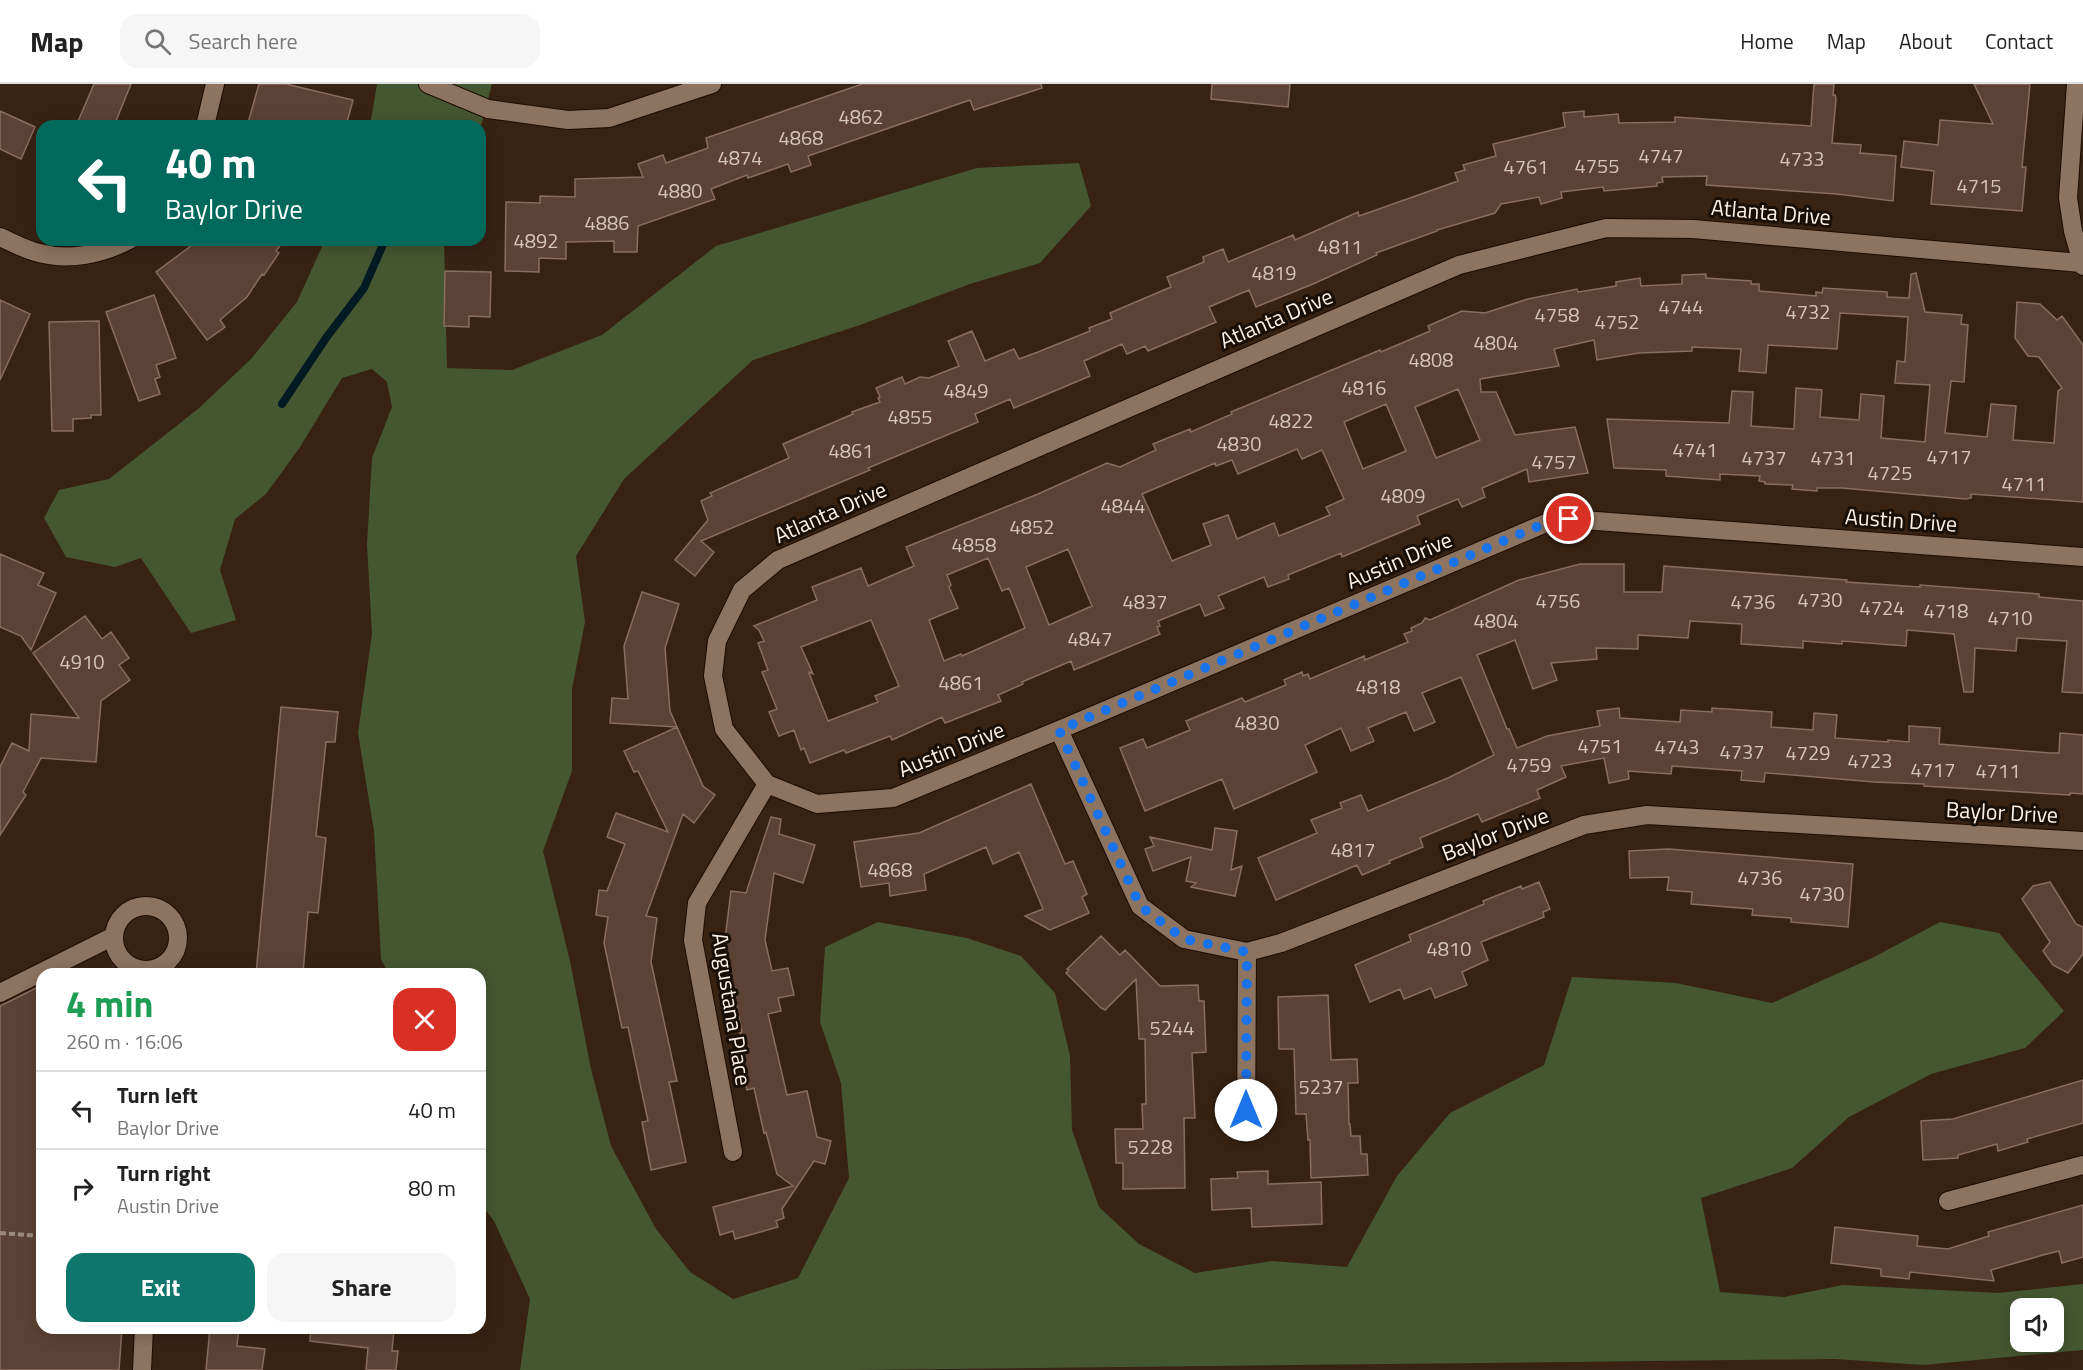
<!DOCTYPE html>
<html lang="en">
<head>
<meta charset="utf-8">
<style>
  body { margin:0; font-family:"Titillium Web",sans-serif; background:#f6f6f6; color:#222; height:100vh; display:flex; flex-direction:column; font-size:22px; white-space:nowrap }
  * { box-sizing:border-box; margin:0 }
  p { font-size:20px; color:#767676 }
  .icon { flex:none; width:33px; height:33px; fill:none; stroke:currentColor; stroke-width:2; stroke-linecap:round; stroke-linejoin:round }
  .map { position:relative; flex:1; overflow:hidden }
  .details { position:absolute; left:36px; top:884px; width:450px; height:366px; display:flex; flex-direction:column; background:#fff; border-radius:18px; box-shadow:0 3px 15px #0003 }
  .details>* { flex:none }
  .banner { position:absolute; left:36px; top:36px; width:450px; height:126px; border-radius:18px; box-shadow:0 3px 15px #0003; background:#00695c; color:#fff; overflow:hidden }
  .controls { position:absolute; left:2010px; top:1214px; display:grid; gap:12px }
  .controls a { display:grid; place-items:center; width:54px; height:54px; border-radius:12px; background:#fff; box-shadow:0 3px 15px #0003; font-size:30px }
  .pin { position:absolute; display:grid; place-items:center; width:51px; height:51px; color:#fff; margin:-26px; border:3px solid #fff; border-radius:50%; box-shadow:0 2px 6px #0007 }
  .me { position:absolute; width:66px; margin:-33px; rotate:0deg; stroke-linejoin:round; filter:drop-shadow(0 0 4px #0008) }
  .turn { display:flex; align-items:center; gap:21px; height:126px; padding:0 30px; font-size:27px }
  .turn .icon { width:78px; height:78px; stroke-width:2.5 }
  .turn b { display:block; font-size:42px; line-height:51px }
  .round { display:grid; place-items:center; flex:none; width:63px; height:63px; border-radius:18px; background:#f6f6f6 }
  .headline { display:flex; align-items:center; justify-content:space-between; height:102px; padding:0 30px }
  h1 { font-size:36px; font-weight:700; line-height:45px; color:#1e9e55 }
  .cta { display:flex; gap:12px; margin-top:auto; padding:12px 30px }
  .cta a { flex:1; height:69px; border-radius:18px; background:#0f766e; color:#fff; font-size:24px; font-weight:700; line-height:69px; text-align:center }
  .cta a+a { background:#f6f6f6; color:#222 }
  ul { padding:0; list-style:none }
  li { display:flex; align-items:center; gap:18px; height:78px; padding:0 30px; border-top:2px solid #e0e0e0 }
  li div { flex:1 }
  li b { display:block; font-size:22px }
  li em { font-style:normal }
  header { display:flex; align-items:center; gap:36px; box-sizing:border-box; height:84px; padding:0 30px; background:#fff; border-bottom:2px solid #e0e0e0 }
  header strong { font-size:28px }
  nav { display:flex; gap:33px; margin-inline-start:auto; font-size:21px }
  .search { width:420px; height:54px; background:#f6f6f6; display:flex; align-items:center; gap:15px; box-sizing:border-box; padding:0 21px; border-radius:18px; color:#767676; font-size:22px }
  .map>svg:first-child { display:block }
  .green { fill:#455731; fill-rule:evenodd }
  .lines { fill:none; stroke-linecap:round; stroke-linejoin:round }
  .stream { stroke:#021b22; stroke-width:8 }
  .building { fill:#5c4234; stroke:#896d5e; stroke-width:1.5; fill-rule:evenodd }
  .minor-casing { stroke:#1e0c00; stroke-width:20 }
  .path { stroke:#9c8a7c; stroke-width:4; stroke-dasharray:6 3; stroke-linecap:butt }
  .minor { stroke:#8d7460; stroke-width:18 }
  .route { stroke:#1a73e8; stroke-width:10; stroke-dasharray:0 18 }
  .labels { text-anchor:middle; dominant-baseline:central; stroke-width:6; stroke-linejoin:round; paint-order:stroke }
  .number-label { font-size:20px; fill:#d6c4b9 }
  .street-label { font-size:22px; fill:#fff0e5; stroke:#180f08 }
</style>
</head>
<body>
<header>
<strong>Map</strong>
<div class="search"><svg class="icon" aria-label="search" viewBox="0 0 24 24"><circle cx="10" cy="10" r="6"/><path d="M15 15l6 6"/></svg>Search here</div>
<nav><a>Home</a><a>Map</a><a>About</a><a>Contact</a></nav>
</header>
<div class="map">
<svg width="2083" height="1286" viewBox="0 0 2083 1286">
  <rect width="100%" height="100%" fill="#382312"/>
  <!-- green -->
  <path class="green" d="M377 0H492L480 46V42H370Z
    M1079 79 1091 122 1040 179 970 200 860 241 753 276 624 395 576 472 585 538 572 605V687L543 767 570 877 591 985 611 1062 656 1145 690 1188 733 1215 798 1194 849 1094 841 999 820 938 825 863 878 838 967 854 1021 872 1055 909 1070 972 1072 1046 1099 1123 1139 1160 1195 1189 1272 1177 1347 1183 1397 1092 1450 1029 1544 981 1572 893 1676 899 1772 919 1872 874 1940 838 1999 849 2064 927 2025 964 1931 990 1849 1033 1792 1084 1701 1114 1720 1208 1784 1213 1843 1201 1998 1209 2083 1200V1266L1924 1281 1835 1275 856 1286H520L530 1215 494 1137 480 1119V890L388 889 381 875 374 747 358 649 372 550 367 461 372 374 392 323 387 298 372 285 342 294 300 363 266 410 235 435 220 486 236 536 191 549 141 474 115 483 66 473 44 434 59 406 109 395 198 325 251 275 297 218 325 156H444L447 284 512 286 602 251 716 162 977 84ZM2020 1224H2054V1257H2020Z"/>
  <g class="lines">
    <!-- stream -->
    <path class="stream" d="M282 320 326 254 364 204 385 156"/>
  </g>
  <!-- building -->
  <path class="building" d="M94 0H131L114 42H76Z
    M259 0H286L353 16 346 42H259L248 39Z
    M862 0H1041L1042 4 974 26 970 16 808 72 811 81 791 88 788 80 748 94 747 91 711 105 715 115 638 142 637 168H614V157L566 158V175L539 174V188L505 187 506 118 540 119V112L575 113V95L643 93 638 80 663 71 666 79 708 64 706 54Z
    M1212 0H1290L1288 23 1211 15Z
    M1814 0H1834L1833 11H1835L1836 15 1832 59 1861 61 1860 69 1896 72 1893 117 1837 110 1706 101 1707 92 1662 93 1663 98 1657 99V102L1604 107 1603 103 1561 108 1562 114 1541 120 1539 113 1501 120 1495 129 1437 146V147L1376 169 1377 171 1313 200 1256 223 1249 206 1209 223 1216 238 1148 267 1145 262 1127 270 1122 260 1084 277 1090 292 1014 324 1010 315 975 330 978 338 868 384 870 386 701 457 714 468 695 492 675 476 708 436 701 417 712 412 710 409 789 374 783 360 853 330 852 328 880 318 878 314 880 313 876 304 902 293 905 300 920 293 929 294 959 282 948 257 972 247 985 277 1014 265 1019 275 1038 268 1090 247 1089 244 1112 235 1110 229 1171 203 1167 193 1204 178 1203 173 1223 165 1228 178 1293 151 1295 156 1358 128 1359 132 1458 97 1455 89 1465 86 1463 81 1496 72 1493 60 1565 43 1563 29 1584 27V33L1618 30 1619 39 1675 38V33L1811 42Z
    M1974 0H2030L2022 83H2026L2022 127 1931 120 1934 87 1901 83 1904 57 1938 61 1940 36 1993 40Z
    M0 27 35 43 21 75 0 65Z
    M199 156H284L276 167 279 169 264 191 262 190 247 213 220 236 225 243 207 256 156 188Z
    M445 187 491 188 490 233 469 232V243L444 242Z
    M1916 189 1925 228 1962 231 1961 240 1968 241 1964 298 1951 297 1945 349 1987 353 1991 320 2016 322 2013 356 2054 359 2058 307 2062 304 2039 273 2028 272 2015 254 2017 218 2040 220 2057 236 2062 232 2083 261V418L1971 410V414L1966 415 1842 404H1817V407L1792 405 1793 401 1765 400V398L1759 397 1760 392 1720 390V396L1666 392V386L1614 384 1607 335 1729 339 1732 307 1753 308 1751 342 1794 345 1796 304 1822 306 1820 333 1859 336 1861 310 1884 312 1881 354 1925 358 1930 301 1895 299 1897 277 1905 278 1908 233 1840 229 1837 265 1768 261 1766 289 1739 287 1741 265 1692 263V267L1639 269 1597 276 1594 256 1554 265 1559 282 1480 295 1481 308H1496L1515 351 1575 343 1588 389 1529 398 1527 385 1482 404 1485 413 1462 423 1458 415 1417 432 1420 440 1342 473 1341 469 1288 491 1289 495 1268 503 1264 493 1218 512 1224 524 1205 532 1200 520 1158 537 1160 542 1157 543 1160 550 1074 586 1071 577 1022 598 1023 600 998 611 1001 617 945 639 942 633 892 656 890 652 846 669 844 666 810 679 804 664 801 666 794 646 779 652 769 628 777 625 762 588 768 586 758 559 764 557 759 546 754 542 817 516 812 503 861 484 868 502 914 482 906 463 1038 410 1107 379 1120 383 1156 366 1153 360 1190 345 1191 348 1232 330 1231 328 1344 281 1380 266 1381 268 1430 247 1428 242 1462 227 1485 229 1528 215 1577 205 1578 208 1616 202V198L1640 194 1641 202 1682 200V191L1706 190V194L1751 197V200H1759V207L1816 212V208L1822 209 1823 204 1887 208V213L1909 214 1911 190ZM1458 305 1480 356 1436 374 1415 323ZM1386 320 1406 367 1363 385 1344 338ZM1297 365 1302 375 1322 366 1344 415 1326 423 1330 431 1279 452 1274 439 1237 455 1228 431 1203 440 1211 461 1172 477 1142 410 1215 379 1216 382 1232 376 1238 390ZM1068 465 1092 522 1049 541 1026 483ZM988 474 1002 507 1009 504 1025 544 962 572 961 570 944 577 929 536 958 524 949 503 951 501 947 491ZM871 536 899 602 875 612 878 618 828 637 809 589V588L813 590 801 563Z
    M154 211 176 274 156 281 160 293 155 295 160 310 139 317 106 228Z
    M0 216 30 230 0 296Z
    M99 237 101 331H91V334L73 335V347H52L49 238Z
    M0 470 44 489 38 501 56 509 31 566 21 552 0 543Z
    M1580 480H1624V508H1662L1664 482 1847 496 1846 498 1920 503V501L2039 510V513L2083 517V609L2062 608 2067 557 2017 554 2016 567 1975 564 1973 608H1964L1954 550 1907 546 1906 562 1842 557V560L1803 557V564L1741 560 1742 540 1690 537 1688 554 1638 551V565L1596 564 1597 575 1551 579 1557 596 1533 605 1515 556 1477 571 1507 645H1509L1517 664 1547 652 1600 642 1597 627 1619 624 1620 634 1680 638 1681 626 1712 628V624L1772 628 1771 643 1813 646 1814 629 1837 631 1835 654 1888 658V656L1909 658V642L1940 644 1939 660 2050 669H2059L2060 649 2083 651V710L2070 709V711L1924 702V700L1874 698 1768 689H1765L1764 698 1741 696 1742 687 1672 682 1671 690 1628 687 1629 695 1609 699 1604 674 1561 682 1566 693 1537 706 1540 714 1482 738 1478 730 1420 754 1423 763 1389 777 1390 779 1362 791 1357 781 1276 816 1258 774 1317 749 1311 736 1342 724 1340 719 1361 711 1368 727 1448 694 1494 671 1461 593 1422 609 1435 638 1414 647 1406 628 1368 644 1374 657 1351 667 1341 644 1305 661 1317 688 1234 725 1222 695 1145 727 1120 664 1143 655 1147 664 1190 646 1186 637 1242 614 1245 618 1286 601 1284 596 1302 588 1303 592 1308 590 1310 595 1364 572 1365 576 1408 558 1404 550 1412 547 1411 544 1422 539 1425 534 1430 536 1519 496Z
    M642 508 679 520 665 564 670 627 677 643 610 639 612 614 628 615 624 562Z
    M85 532 102 555 111 548 129 574 119 581 130 596 101 617 96 678 41 674 23 708 26 711 0 751V683L12 659 29 667 31 630 79 634 33 569Z
    M281 623 338 628 335 658H326L316 752 326 754 318 829 308 828 303 890H256Z
    M677 643 703 702 715 711 694 739 683 730 646 832 657 834 651 878 677 997 669 998 686 1078 651 1086 642 1038 648 1037 628 943 622 944 604 859 608 833 596 831 599 806 607 807 625 760 607 753 616 729 668 748 638 687 634 688 624 667Z
    M1031 700 1065 780 1073 777 1087 810 1082 813 1089 829 1050 846 1025 832 1043 825 1019 768 993 780 986 763 924 790 926 806 890 812 889 799 861 803 854 758 919 749Z
    M771 733 781 735 779 750 815 761 803 799 774 789 765 856 772 887 788 884 794 911 778 914 781 927 768 930 787 1011 807 1007 817 1053 831 1057 825 1080 814 1077 782 1125 784 1134 776 1137 778 1143 735 1155 733 1147 720 1151 713 1123 793 1102 777 1090 766 1048 764 1049 754 1004 747 1006 739 970 745 969 740 949 742 948 733 903 724 904 721 887 731 807 746 809Z
    M1215 744 1237 747 1231 786 1242 782 1235 812 1191 803 1196 799 1186 797 1191 773 1153 787 1145 765 1154 762 1150 753 1212 766Z
    M1669 765 1853 780 1848 843 1791 838V834L1752 831 1753 825 1691 820 1692 808 1667 806 1669 793 1630 794 1629 767Z
    M1539 798 1550 825 1543 828 1544 833 1481 858 1488 876 1462 888 1467 901 1435 914 1431 904 1404 915 1400 905 1370 918 1355 881 1411 857 1409 851 1484 820 1483 817 1521 802 1522 805Z
    M2050 798 2076 840 2083 843V870L2068 889 2053 881 2043 867 2050 858 2022 815 2033 802Z
    M1101 852 1120 871 1125 866 1160 902 1198 901 1199 917H1204L1206 968 1192 969 1195 1034H1184L1185 1104 1123 1105V1079H1116L1115 1045H1143L1142 1020H1146L1145 955H1139L1136 895 1105 926 1101 924 1066 889 1069 886 1067 885Z
    M42 901V1244H122L119 1286H0V922Z
    M1328 911 1331 976 1357 975 1358 999H1348L1349 1040H1350L1351 1052H1360L1361 1070H1367L1368 1091 1311 1094 1310 1056H1308L1306 1030H1296L1294 965H1279L1278 913Z
    M2083 996V1039L2027 1055 2028 1058 1998 1067 1997 1060 1958 1071V1074L1923 1076 1921 1037 1953 1035Z
    M1268 1087V1100L1321 1098 1322 1140 1252 1143 1251 1124 1212 1126 1211 1095 1238 1094 1237 1088Z
    M2083 1121V1173L2062 1179 2059 1167 2043 1171 1991 1186 1994 1197 1910 1188 1909 1195 1881 1192V1185L1831 1179 1835 1143 1918 1152 1917 1162 1948 1165 1989 1152 1988 1148Z
    M210 1244H239L237 1262 265 1265 262 1286H206Z
    M311 1244 394 1245 392 1267H398L396 1286H366L368 1264 310 1257Z"/>
  <g class="lines">
    <!-- minor casing -->
    <g class="minor-casing">
      <path id="minor" d="M428 0 488 25 568 36 609 34 712 0
        M2076 0 2068 114 2073 147 2083 182
        M205 42 215 0
        M0 153C13 159 26 166 39 169 70 177 102 170 129 156
        M1059 646 1140 822 1184 855 1247 868 1281 859 1584 741 1647 731 2083 757
        M767 700 724 645 713 592 717 557 742 506 778 476 1459 181 1606 144 1693 145 2081 179
        M767 700 817 720 893 714 1059 646 1546 439 1569 435 2083 473
        M114 854a32 32 0 1 1 64 0a32 32 0 1 1-64 0Z
        M0 909 114 852
        M1246 1049 1247 868
        M733 1068 693 856 697 819 767 700
        M1948 1117 2083 1081
        M142 1286 144 1244"/>
    </g>
    <!-- path -->
    <path class="path" d="M0 1149 42 1152"/>
    <!-- minor -->
    <use href="#minor" class="minor"/>
  </g>
  <g class="lines">
    <!-- route -->
    <path class="route" d="M1246 1026 1247 868 1184 855 1140 822 1059 646 1546 439 1569 435"/>
  </g>
  <g class="labels">
    <!-- number labels -->
    <g class="number-label">
      <text x="861" y="32">4862</text>
      <text x="801" y="53">4868</text>
      <text x="1661" y="71">4747</text>
      <text x="740" y="73">4874</text>
      <text x="1802" y="74">4733</text>
      <text x="1597" y="81">4755</text>
      <text x="1526" y="82">4761</text>
      <text x="1979" y="101">4715</text>
      <text x="680" y="106">4880</text>
      <text x="607" y="138">4886</text>
      <text x="536" y="156">4892</text>
      <text x="1340" y="162">4811</text>
      <text x="1274" y="188">4819</text>
      <text x="1681" y="222">4744</text>
      <text x="1808" y="227">4732</text>
      <text x="1557" y="230">4758</text>
      <text x="1617" y="237">4752</text>
      <text x="1496" y="258">4804</text>
      <text x="1431" y="275">4808</text>
      <text x="1364" y="303">4816</text>
      <text x="966" y="306">4849</text>
      <text x="910" y="332">4855</text>
      <text x="1291" y="336">4822</text>
      <text x="1239" y="359">4830</text>
      <text x="1695" y="365">4741</text>
      <text x="851" y="366">4861</text>
      <text x="1949" y="372">4717</text>
      <text x="1764" y="373">4737</text>
      <text x="1833" y="373">4731</text>
      <text x="1554" y="377">4757</text>
      <text x="1890" y="388">4725</text>
      <text x="2024" y="399">4711</text>
      <text x="1403" y="411">4809</text>
      <text x="1123" y="421">4844</text>
      <text x="1032" y="442">4852</text>
      <text x="974" y="460">4858</text>
      <text x="1820" y="515">4730</text>
      <text x="1558" y="516">4756</text>
      <text x="1145" y="517">4837</text>
      <text x="1753" y="517">4736</text>
      <text x="1882" y="523">4724</text>
      <text x="1946" y="526">4718</text>
      <text x="2010" y="533">4710</text>
      <text x="1496" y="536">4804</text>
      <text x="1090" y="554">4847</text>
      <text x="82" y="577">4910</text>
      <text x="961" y="598">4861</text>
      <text x="1378" y="602">4818</text>
      <text x="1257" y="638">4830</text>
      <text x="1600" y="661">4751</text>
      <text x="1677" y="662">4743</text>
      <text x="1742" y="667">4737</text>
      <text x="1808" y="668">4729</text>
      <text x="1870" y="676">4723</text>
      <text x="1529" y="680">4759</text>
      <text x="1933" y="685">4717</text>
      <text x="1998" y="686">4711</text>
      <text x="1353" y="765">4817</text>
      <text x="890" y="785">4868</text>
      <text x="1760" y="793">4736</text>
      <text x="1822" y="809">4730</text>
      <text x="1449" y="864">4810</text>
      <text x="1172" y="943">5244</text>
      <text x="1321" y="1002">5237</text>
      <text x="1150" y="1062">5228</text>
    </g>
    <!-- street labels -->
    <g class="street-label">
      <text transform="translate(1771 128) rotate(5)">Atlanta Drive</text>
      <text transform="translate(1276 234) rotate(-23)">Atlanta Drive</text>
      <text transform="translate(830 428) rotate(-24)">Atlanta Drive</text>
      <text transform="translate(1901 436) rotate(4)">Austin Drive</text>
      <text transform="translate(1399 476) rotate(-23)">Austin Drive</text>
      <text transform="translate(951 665) rotate(-22)">Austin Drive</text>
      <text transform="translate(2002 728) rotate(3)">Baylor Drive</text>
      <text transform="translate(1495 750) rotate(-21)">Baylor Drive</text>
      <text transform="translate(732 925) rotate(81)">Augustana Place</text>
    </g>
  </g>
</svg>
<div class="controls">
<a><svg class="icon" aria-label="sound" viewBox="0 0 24 24"><path d="M4 9h4l5-4v14l-5-4H4zM17 9q2 3 0 6"/></svg></a>
</div>
<div class="pin" style="left:1569px;top:435px;background:#d93025"><svg class="icon" aria-label="arrive" viewBox="0 0 24 24"><path d="M6 21V4h12l-3 4 3 4H6"/></svg></div>
<svg class="me" style="left:1246px;top:1026px" viewBox="-20 -20 40 40"><circle r="19" fill="#fff"/><path d="M0-13L10 11 0 6-10 11z" fill="#1a73e8"/></svg>
<div class="banner">
<div class="turn"><svg class="icon" aria-label="left" viewBox="0 0 24 24"><path d="M17 20v-9H6M10 6l-5 5 5 5"/></svg><div><b>40 m</b>Baylor Drive</div></div>
</div>
<section class="details">
<div class="headline"><div><h1>4 min</h1><p>260 m · 16:06</p></div><a class="round" style="background:#d93025;color:#fff"><svg class="icon" aria-label="close" viewBox="0 0 24 24"><path d="M6 6l12 12M18 6L6 18"/></svg></a></div>
<ul>
<li><svg class="icon" aria-label="left" viewBox="0 0 24 24"><path d="M17 20v-9H6M10 6l-5 5 5 5"/></svg><div><b>Turn left</b><p>Baylor Drive</p></div><em>40 m</em></li>
<li><svg class="icon" aria-label="right" viewBox="0 0 24 24"><path d="M7 20v-9h11M14 6l5 5-5 5"/></svg><div><b>Turn right</b><p>Austin Drive</p></div><em>80 m</em></li>
</ul>
<div class="cta"><a>Exit</a><a>Share</a></div>
</section>
</div>
</body>
</html>
